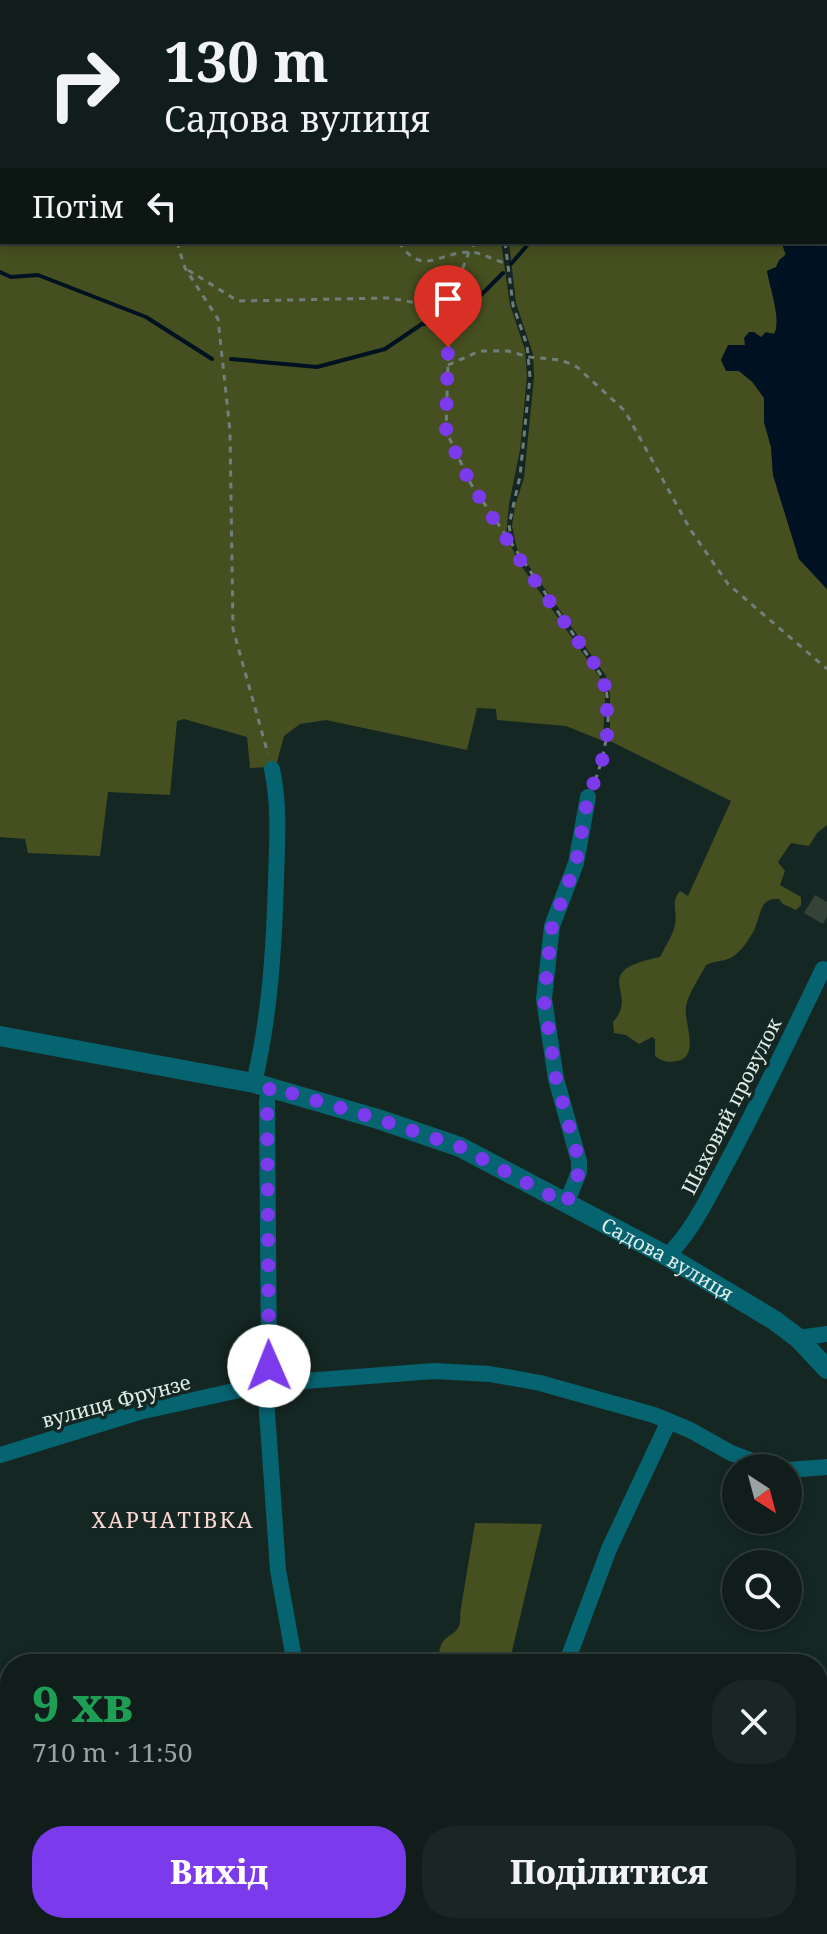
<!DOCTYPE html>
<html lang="uk">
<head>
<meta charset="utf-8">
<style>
  body { margin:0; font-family:"Noto Serif",serif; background:#192623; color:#f1f3f6; height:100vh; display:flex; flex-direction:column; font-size:30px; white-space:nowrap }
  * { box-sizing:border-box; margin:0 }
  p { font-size:26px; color:#9ca2a2 }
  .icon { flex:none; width:44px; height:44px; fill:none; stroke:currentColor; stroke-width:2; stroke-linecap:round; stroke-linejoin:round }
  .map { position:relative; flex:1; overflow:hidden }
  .drawer { position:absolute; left:0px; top:1654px; width:828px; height:280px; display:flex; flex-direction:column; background:#101d1a; border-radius:32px 32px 0 0; box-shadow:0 4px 12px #0003,0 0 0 2px #303b39 }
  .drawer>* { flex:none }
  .guide { position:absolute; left:0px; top:0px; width:828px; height:244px; box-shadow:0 4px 12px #0003,0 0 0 2px #303b39; background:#101d1a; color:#f1f3f6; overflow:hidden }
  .needle { width:52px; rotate:144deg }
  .fabs { position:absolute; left:722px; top:1454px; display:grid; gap:16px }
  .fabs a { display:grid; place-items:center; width:80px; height:80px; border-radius:50%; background:#101d1a; box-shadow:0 4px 12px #0003,0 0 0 2px #303b39; font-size:40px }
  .pin { position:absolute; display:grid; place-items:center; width:68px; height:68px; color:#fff; margin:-82px -34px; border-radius:50% 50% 50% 0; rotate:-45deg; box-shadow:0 0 8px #0007 }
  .pin .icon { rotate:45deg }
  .me { position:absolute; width:88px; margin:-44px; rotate:359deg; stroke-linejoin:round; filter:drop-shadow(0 0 6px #0008) }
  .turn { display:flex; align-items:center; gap:28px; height:168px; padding:0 32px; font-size:36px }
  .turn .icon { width:104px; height:104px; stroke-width:2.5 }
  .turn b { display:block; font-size:56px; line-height:68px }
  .then { display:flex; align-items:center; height:76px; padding:0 32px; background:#0003; gap:16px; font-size:30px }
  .round { display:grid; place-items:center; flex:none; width:84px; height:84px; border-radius:32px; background:#192623 }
  .head { display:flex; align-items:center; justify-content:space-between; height:136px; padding:0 32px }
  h1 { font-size:48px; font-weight:800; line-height:60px; color:#1e9e55 }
  .primary-button { display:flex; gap:16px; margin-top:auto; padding:16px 32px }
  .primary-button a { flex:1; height:92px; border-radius:32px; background:#7c3aed; color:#fff; font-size:32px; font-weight:800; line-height:92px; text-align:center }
  .primary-button a+a { background:#192623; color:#f1f3f6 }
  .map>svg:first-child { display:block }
  .green { fill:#464f20 }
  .water { fill:#001222 }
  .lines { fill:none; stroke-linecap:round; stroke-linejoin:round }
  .stream { stroke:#001222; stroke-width:4 }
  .building { fill:#354237 }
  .path { stroke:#707f7c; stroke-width:3; stroke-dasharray:6 6; stroke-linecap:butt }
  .minor { stroke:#066370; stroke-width:16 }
  .tertiary { stroke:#066370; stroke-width:20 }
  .route { stroke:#7c3aed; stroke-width:14; stroke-dasharray:0 25.2 }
  .labels { text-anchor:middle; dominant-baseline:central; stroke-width:7; stroke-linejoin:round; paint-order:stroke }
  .street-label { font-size:20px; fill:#e1ece9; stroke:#152723 }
  .neighbourhood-label { font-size:22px; letter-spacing:2px; fill:#fad7d2; stroke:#152723 }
</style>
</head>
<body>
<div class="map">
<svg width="827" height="1934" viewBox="0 0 827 1934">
  <rect width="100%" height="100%" fill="#152723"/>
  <!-- green -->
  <path class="green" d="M0 0 17 2H2V242H501L510 305 525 350 527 376 520 450 509 504 506 536 520 564 601 679 605 696 603 741 566 726 497 720 496 709 477 708 467 750 326 720 300 724 284 736 277 762 269 767 250 768 247 737 184 719 177 721 170 795 108 792 100 856 28 853 25 839 0 837Z
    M509 242H781L787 251 777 267 767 271C770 288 782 321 774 334L769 333 742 346 728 345 726 371H739L752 382 764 398V422L771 447 773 475 799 559 827 589V825L817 833 809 846 791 843 778 862 785 871 780 885 801 897V905L796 910 783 904 779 899C759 897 761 916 754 930 750 938 743 949 735 955 727 962 716 960 706 965 700 977 689 992 686 1006 683 1020 701 1057 677 1061 667 1063 662 1061 655 1056V1039L652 1037 639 1044 626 1035 614 1033 613 1022C641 992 586 972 660 957 665 947 673 935 675 925 678 911 670 903 680 891L688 896 731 801 610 741V695L606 676 517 549 512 526 515 506 524 478 534 377 533 354 516 303Z
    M475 1523 542 1524 509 1664H440C434 1628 464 1642 460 1614Z
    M818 1868 827 1875V1934H0V1882L10 1880V1924H818Z"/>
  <!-- water -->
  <path class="water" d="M610 0H827V589L799 559 773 475 771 447 764 422V398L753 382 739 371H726L721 360 728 345H745L744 338 749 332H754L761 337 766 332 774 334C782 321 770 288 767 271L776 267 779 260 786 255 781 242H826V2Z"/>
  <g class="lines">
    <!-- stream -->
    <path class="stream" d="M511 264 530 242
      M0 272 11 277 38 275 146 317 212 359
      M231 359 317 367 385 349 422 324 466 321 478 298 503 273"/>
  </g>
  <!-- building -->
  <path class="building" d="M815 895 827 902V917L823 924 804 913Z"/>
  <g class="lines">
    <!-- path -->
    <path class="path" d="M449 0V2
      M357 2V0
      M0 47H2
      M177 242 185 268 218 319 230 431 233 629 268 754
      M399 242C422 278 439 252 469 252 482 252 494 261 506 263
      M476 242 469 252 445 314 449 329 446 431 471 484 603 678C614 713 606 753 593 786
      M505 242 513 305 527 345 530 377 520 476 509 525 512 544
      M188 270 238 301 389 298 423 304 445 314
      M448 365 480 351H508L529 357 561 360 577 367 625 411 690 529 728 584 827 669"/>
    <!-- minor -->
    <path class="minor" d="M20 0 21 2
      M254 1083C270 1016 274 948 276 880 277 842 280 807 272 769
      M270 1087 267 1101 269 1366 266 1397 278 1570 295 1664
      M566 1204 579 1172V1161L556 1079 544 999 552 926 576 863 588 797
      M667 1256C691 1233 708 1198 724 1168 759 1103 791 1036 823 969
      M798 1338 827 1334
      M0 1455 139 1412 266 1384 434 1371 490 1374 540 1383 654 1415 690 1430 731 1453 771 1468
      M788 1470 827 1467
      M566 1664 609 1549 669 1421
      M0 1705 10 1704"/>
    <!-- tertiary -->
    <path class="tertiary" id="s1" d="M0 1036 254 1083 378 1119 460 1147 667 1256 774 1320 798 1338 827 1369"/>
  </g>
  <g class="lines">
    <!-- route -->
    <path class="route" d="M269 1366 267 1101 270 1087 378 1119 460 1147 566 1204 579 1172V1161L556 1079 544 999 552 926 576 863 588 797 601 765 607 740V696L603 678 596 666 522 563 471 484 458 458 446 431 448 347"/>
  </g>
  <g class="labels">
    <!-- street labels -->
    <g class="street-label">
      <text transform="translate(731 1106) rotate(-63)">Шаховий провулок</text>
      <text stroke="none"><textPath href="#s1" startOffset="710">Садова вулиця</textPath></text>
      <text transform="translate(116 1401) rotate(-15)">вулиця Фрунзе</text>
    </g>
    <!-- neighbourhood labels -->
    <g class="neighbourhood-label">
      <text x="173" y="1519">ХАРЧАТІВКА</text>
    </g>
  </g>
</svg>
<div class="fabs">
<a><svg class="needle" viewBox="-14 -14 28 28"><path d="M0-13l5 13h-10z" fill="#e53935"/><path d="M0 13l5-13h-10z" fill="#9ca2a2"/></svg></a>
<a><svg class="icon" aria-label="search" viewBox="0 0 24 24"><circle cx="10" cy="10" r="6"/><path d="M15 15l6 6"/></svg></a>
</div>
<div class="pin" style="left:448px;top:347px;background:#d93025"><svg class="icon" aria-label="arrive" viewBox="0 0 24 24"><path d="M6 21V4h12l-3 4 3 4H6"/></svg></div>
<svg class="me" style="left:269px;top:1366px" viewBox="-20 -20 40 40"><circle r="19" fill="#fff"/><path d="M0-13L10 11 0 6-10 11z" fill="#7c3aed"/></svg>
<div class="guide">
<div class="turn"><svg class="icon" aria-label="right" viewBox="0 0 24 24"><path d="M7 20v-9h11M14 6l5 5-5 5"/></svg><div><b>130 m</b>Садова вулиця</div></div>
<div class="then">Потім<svg class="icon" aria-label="left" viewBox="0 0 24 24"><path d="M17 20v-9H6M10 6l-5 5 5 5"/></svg></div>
</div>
<section class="drawer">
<div class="head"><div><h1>9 хв</h1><p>710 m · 11:50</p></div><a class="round"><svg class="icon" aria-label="close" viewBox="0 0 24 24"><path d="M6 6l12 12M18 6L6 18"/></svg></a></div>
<div class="primary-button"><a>Вихід</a><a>Поділитися</a></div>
</section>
</div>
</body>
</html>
